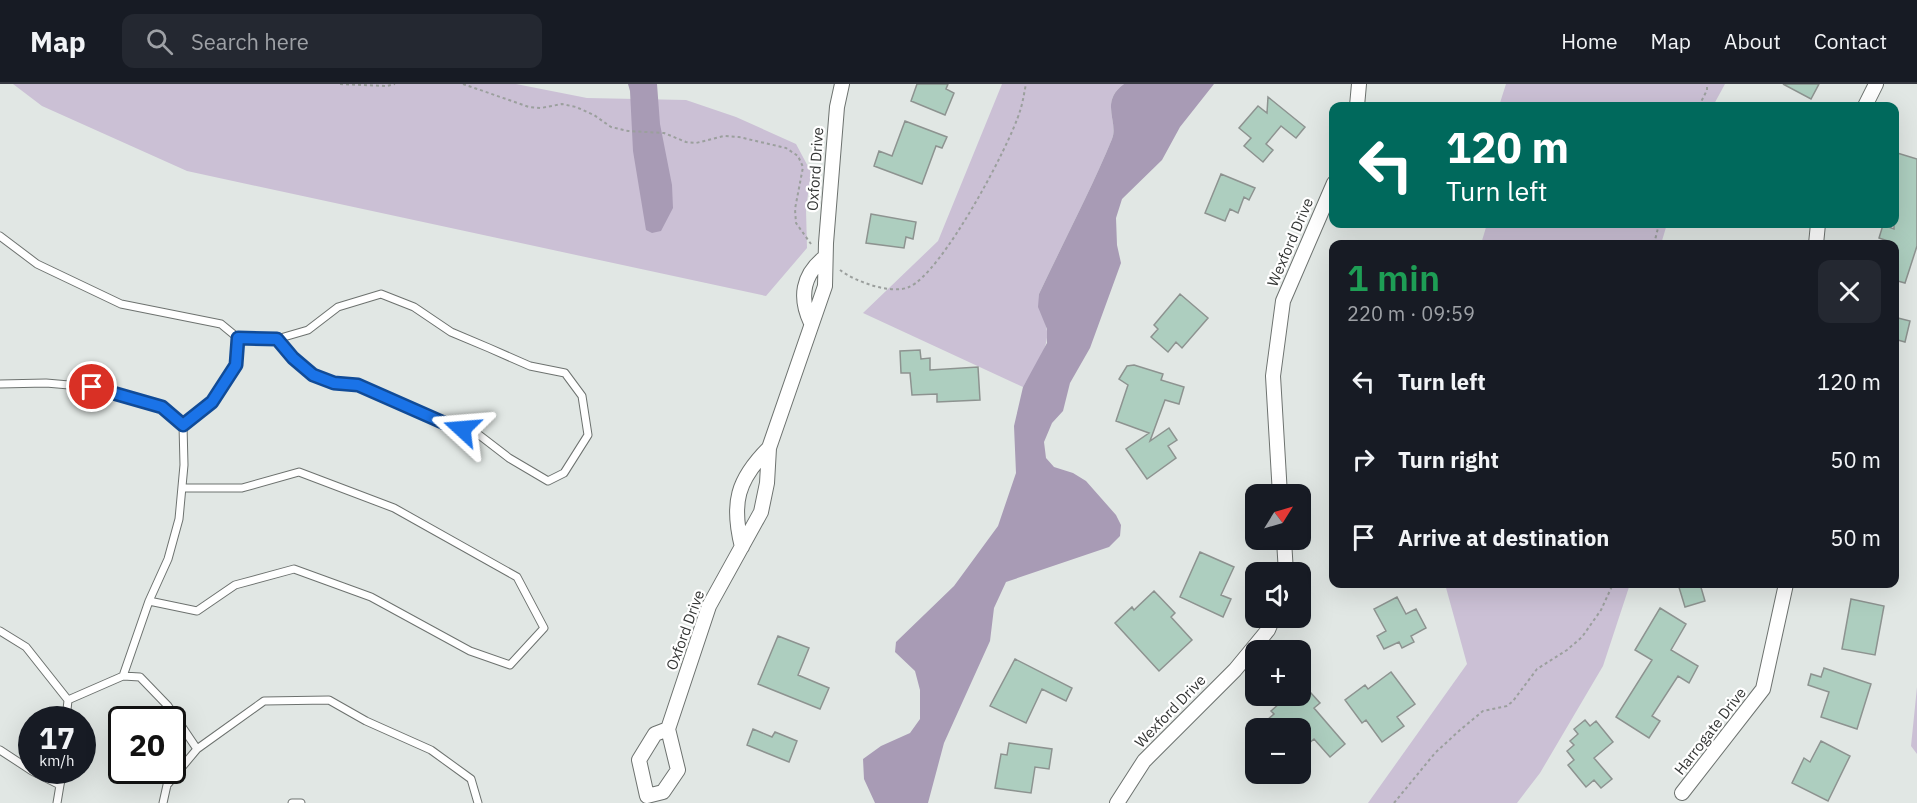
<!DOCTYPE html>
<html lang="en">
<head>
<meta charset="utf-8">
<style>
  body { margin:0; font-family:"IBM Plex Sans",sans-serif; background:#242831; color:#f1f3f6; height:100vh; display:flex; flex-direction:column; font-size:22px; white-space:nowrap }
  * { box-sizing:border-box; margin:0 }
  p { font-size:20px; color:#9ea1a6 }
  .icon { flex:none; width:33px; height:33px; fill:none; stroke:currentColor; stroke-width:2; stroke-linecap:round; stroke-linejoin:round }
  .map { position:relative; flex:1; overflow:hidden }
  .sheet { position:absolute; left:1329px; top:156px; width:570px; height:348px; display:flex; flex-direction:column; background:#171b24; border-radius:12px; box-shadow:0 6px 24px #0002 }
  .sheet>* { flex:none }
  .banner { position:absolute; left:1329px; top:18px; width:570px; height:126px; border-radius:12px; box-shadow:0 6px 24px #0002; background:#00695c; color:#fff; overflow:hidden }
  .needle { width:39px; rotate:53deg }
  .fabs { position:absolute; left:1245px; top:400px; display:grid; gap:12px }
  .fabs a { display:grid; place-items:center; width:66px; height:66px; border-radius:12px; background:#171b24; box-shadow:0 6px 24px #0002; font-size:30px }
  .speed { position:absolute; left:18px; top:622px; display:flex; gap:12px; font-size:30px; font-weight:700; text-align:center }
  .speed>* { display:grid; place-content:center; width:78px; height:78px; border-radius:50%; background:#171b24; box-shadow:0 6px 24px #0002; line-height:1 }
  .speed small { font-size:15px; font-weight:400 }
  .speed .limit { border:3px solid #111; border-radius:9px; background:#fff; color:#111 }
  .pin { position:absolute; display:grid; place-items:center; width:51px; height:51px; color:#fff; margin:-26px; border:3px solid #fff; border-radius:50%; box-shadow:0 2px 6px #0007 }
  .me { position:absolute; width:66px; margin:-33px; rotate:289deg; stroke-linejoin:round; filter:drop-shadow(0 0 4px #0008) }
  .turn { display:flex; align-items:center; gap:21px; height:126px; padding:0 18px; font-size:27px }
  .turn .icon { width:78px; height:78px; stroke-width:2.5 }
  .turn b { display:block; font-size:42px; line-height:51px }
  .round { display:grid; place-items:center; flex:none; width:63px; height:63px; border-radius:12px; background:#242831 }
  .overview { display:flex; align-items:center; justify-content:space-between; height:102px; padding:0 18px }
  h1 { font-size:36px; font-weight:600; line-height:45px; color:#1e9e55 }
  ul { padding:0; list-style:none }
  li { display:flex; align-items:center; gap:18px; height:78px; padding:0 18px }
  li div { flex:1 }
  li b { display:block; font-size:22px }
  li em { font-style:normal }
  header { display:flex; align-items:center; gap:36px; box-sizing:border-box; height:84px; padding:0 30px; background:#171b24; border-bottom:2px solid #363941 }
  header strong { font-size:28px }
  nav { display:flex; gap:33px; margin-inline-start:auto; font-size:21px }
  .search { width:420px; height:54px; background:#242831; display:flex; align-items:center; gap:15px; box-sizing:border-box; padding:0 21px; border-radius:12px; color:#9ea1a6; font-size:22px }
  .map>svg:first-child { display:block }
  .green { fill:#cbc0d5 }
  .water { fill:#a89bb5 }
  .building { fill:#adcebf; stroke:#8d9390; stroke-width:1.5 }
  .lines { fill:none; stroke-linecap:round; stroke-linejoin:round }
  .lane-casing { stroke:#6d726f; stroke-width:9 }
  .street-casing { stroke:#6d726f; stroke-width:16 }
  .path { stroke:#9b9f9d; stroke-width:2; stroke-dasharray:3 3; stroke-linecap:butt }
  .lane { stroke:#fff; stroke-width:7 }
  .street { stroke:#fff; stroke-width:14 }
  .route-casing { stroke:#114b97; stroke-width:15 }
  .route { stroke:#1a73e8; stroke-width:10 }
  .labels { text-anchor:middle; dominant-baseline:central; stroke-width:4.5; stroke-linejoin:round; paint-order:stroke }
  .street-label { font-size:15px; fill:#343635; stroke:#fff }
</style>
</head>
<body>
<header>
<strong>Map</strong>
<div class="search"><svg class="icon" aria-label="search" viewBox="0 0 24 24"><circle cx="10" cy="10" r="6"/><path d="M15 15l6 6"/></svg>Search here</div>
<nav><a>Home</a><a>Map</a><a>About</a><a>Contact</a></nav>
</header>
<div class="map">
<svg width="1917" height="719" viewBox="0 0 1917 719">
  <rect width="100%" height="100%" fill="#e1e7e4"/>
  <!-- green -->
  <path class="green" d="M13 0H516L587 14 686 16 736 33 796 60 811 88 806 125 807 164 766 212 187 87 42 22Z
    M1002 0H1124C1099 18 1119 38 1112 55 1090 108 1063 159 1039 210 1038 228 1045 232 1047 247 1049 266 1032 287 1023 303L863 229 938 157Z
    M1506 0H1725L1713 22H1499Z
    M1487 140H1667L1661 160H1481Z
    M1445 500H1630L1603 582 1540 689 1517 719H1368L1467 580Z
    M1917 603V670L1911 662Z"/>
  <!-- water -->
  <path class="water" d="M628 0H657L660 40 672 101 673 124 661 147 652 149 646 146 633 67 630 7Z
    M1124 0H1214L1180 43 1162 76 1122 115 1116 134 1117 161 1121 179 1090 264 1070 299 1063 327 1052 339 1044 358 1046 374 1054 383 1073 389 1086 397 1116 431 1121 441 1120 452 1109 463 1006 498 994 524 990 557 944 659 928 719H875L864 695 863 675 881 662 910 649 920 635V606L915 587 895 568 896 558 954 502 998 442 1016 389 1014 342 1023 303 1047 259V245L1038 223 1039 210C1063 159 1090 108 1112 55 1119 38 1099 18 1124 0Z"/>
  <!-- building -->
  <path class="building" d="M917 0H948L946 5 954 9 945 31 911 17Z
    M1783 0H1819L1811 15Z
    M1268 13 1305 43 1296 54 1281 42 1266 60 1273 66 1263 78 1244 62 1251 54 1239 44 1258 22 1267 29Z
    M905 37 947 53 942 64 936 62 922 100 874 82 879 67 892 72Z
    M1894 68 1917 75V162L1905 199 1894 196V159L1879 154 1883 141 1894 145Z
    M1221 90 1255 104 1249 116 1244 113 1238 129 1230 125 1225 137 1205 129Z
    M871 130 916 138 913 155 906 153 904 164 866 159Z
    M1180 210 1208 234 1182 264 1176 258 1168 268 1151 253 1158 245 1154 241Z
    M1894 233 1910 237 1905 258 1894 255Z
    M920 266 921 275 930 274V286L978 283 980 316 937 318V310L912 311 910 289H901L900 267Z
    M1134 281 1163 290 1161 296 1184 303 1179 320 1165 316 1150 357 1169 344 1177 356 1168 362 1176 374 1147 395 1126 365 1149 349 1116 337 1128 301 1119 295 1127 282Z
    M1200 468 1234 483 1221 511 1231 515 1223 533 1180 513Z
    M1678 500H1700L1705 517 1685 523Z
    M1154 507 1175 529 1171 533 1192 556 1159 587 1115 539 1132 523 1134 526Z
    M1397 513 1406 530 1416 525 1426 544 1411 552 1414 558 1402 564 1399 558 1384 565 1377 552 1386 547 1374 525Z
    M1851 515 1884 522 1875 571 1842 565Z
    M1660 524 1686 540 1671 566 1698 582 1689 599 1678 592 1652 632 1660 637 1649 654 1616 633 1652 576 1635 566Z
    M778 552 809 564 798 591 829 604 820 625 758 600Z
    M1015 575 1072 604 1066 617 1042 605 1026 639 990 622Z
    M1824 584 1871 600 1857 645 1821 633 1829 608 1808 601 1811 590 1821 593Z
    M1391 588 1415 620 1397 633 1404 642 1382 658 1366 636 1362 639 1345 616 1365 601 1368 605Z
    M1300 597 1320 619 1314 624 1345 660 1330 673 1314 655 1300 667V645H1275L1267 636 1274 630 1271 627 1280 619 1282 620 1291 612H1300Z
    M1585 636 1590 642 1596 637 1613 658 1594 674 1612 695 1601 704 1594 696 1586 703 1568 681 1574 676 1567 667 1574 661 1570 657 1578 650 1574 645Z
    M753 645 772 653 775 648 797 657 789 678 747 661Z
    M1821 657 1850 672 1828 717 1792 699 1804 674 1810 678Z
    M1009 659 1052 665 1049 685 1035 683 1031 709 995 704 1001 670 1007 671Z"/>
  <g class="lines">
    <!-- lane casing -->
    <g class="lane-casing">
      <path id="lane" d="M0 152 37 180 121 220 221 240 238 254 236 281 212 318 183 341 162 323 92 303 46 299 0 300
        M238 254 277 255 293 274 313 291 334 299 358 301 451 342 474 347 509 374 548 397 564 389 588 351 582 312 565 289 530 282 489 264 451 248 414 223 381 210 338 223 308 246 277 255
        M149 517 197 527 235 501 294 485 371 513 470 567 510 581 544 544 517 493 394 424 299 388 242 404H182
        M0 547 26 563 68 616 66 636
        M123 592 149 517 168 475 179 435 184 381 183 341
        M68 616 123 592 140 593 168 622 197 665
        M0 666 32 687
        M32 687 60 701 63 687
        M57 719 60 701
        M163 719 167 701 197 665 264 617 329 616 366 637 431 666 471 695 478 719
        M292 719H301"/>
    </g>
    <!-- street casing -->
    <g class="street-casing">
      <path id="street" d="M1357 22 1359 0
        M1865 22 1876 0
        M1816 160 1818 140
        M811 239C799 214 802 191 825 173
        M1280 411 1273 292 1283 217 1334 99
        M1284 456 1286 489
        M742 463C731 419 737 396 769 364
        M668 645 655 650 639 676 647 712 663 708 678 686 668 645 709 522 761 428 767 399 769 364 825 202 826 159 837 23 842 0
        M1682 709 1763 605 1786 500
        M1117 719 1144 677 1235 586 1268 546 1273 534"/>
    </g>
    <!-- path -->
    <path class="path" d="M340 0 387 2 395 0
      M463 0 529 23 541 24 562 20 576 23 594 31 611 43 628 47 664 49 686 58 696 59 724 52 739 53 786 64 798 72 803 83 795 125 796 139 811 160
      M1699 22 1707 6V0
      M1654 160 1659 140
      M840 186C854 197 891 211 909 203 942 189 1009 63 1020 27 1023 18 1024 9 1026 0
      M1394 719 1435 669 1460 646 1483 627 1507 622 1513 617 1537 585 1567 566 1582 553 1601 526 1613 500"/>
    <!-- lane -->
    <use href="#lane" class="lane"/>
    <!-- street -->
    <use href="#street" class="street"/>
  </g>
  <g class="lines">
    <!-- route casing -->
    <g class="route-casing">
      <path id="route" d="M92 303 162 323 183 341 212 318 236 281 238 254 277 255 293 274 313 291 334 299 358 301 451 342 462 345"/>
    </g>
    <!-- route -->
    <use href="#route" class="route"/>
  </g>
  <g class="labels">
    <!-- street labels -->
    <g class="street-label">
      <text transform="translate(815 85) rotate(-86)">Oxford Drive</text>
      <text transform="translate(1290 158) rotate(-67)">Wexford Drive</text>
      <text transform="translate(685 546) rotate(-70)">Oxford Drive</text>
      <text transform="translate(1170 627) rotate(-46)">Wexford Drive</text>
      <text transform="translate(1710 647) rotate(-52)">Harrogate Drive</text>
    </g>
  </g>
</svg>
<div class="fabs">
<a><svg class="needle" viewBox="-14 -14 28 28"><path d="M0-13l5 13h-10z" fill="#e53935"/><path d="M0 13l5-13h-10z" fill="#9ea1a6"/></svg></a>
<a><svg class="icon" aria-label="sound" viewBox="0 0 24 24"><path d="M4 9h4l5-4v14l-5-4H4zM17 9q2 3 0 6"/></svg></a>
<a>+</a>
<a>−</a>
</div>
<div class="speed"><div>17<small>km/h</small></div><div class="limit">20</div></div>
<div class="pin" style="left:92px;top:303px;background:#d93025"><svg class="icon" aria-label="arrive" viewBox="0 0 24 24"><path d="M6 21V4h12l-3 4 3 4H6"/></svg></div>
<svg class="me" style="left:462px;top:345px" viewBox="-20 -20 40 40"><path d="M0-17L14 15 0 8-14 15z" fill="#1a73e8" stroke="#fff" stroke-width="4"/></svg>
<div class="banner">
<div class="turn"><svg class="icon" aria-label="left" viewBox="0 0 24 24"><path d="M17 20v-9H6M10 6l-5 5 5 5"/></svg><div><b>120 m</b>Turn left</div></div>
</div>
<section class="sheet">
<div class="overview"><div><h1>1 min</h1><p>220 m · 09:59</p></div><a class="round"><svg class="icon" aria-label="close" viewBox="0 0 24 24"><path d="M6 6l12 12M18 6L6 18"/></svg></a></div>
<ul>
<li><svg class="icon" aria-label="left" viewBox="0 0 24 24"><path d="M17 20v-9H6M10 6l-5 5 5 5"/></svg><div><b>Turn left</b></div><em>120 m</em></li>
<li><svg class="icon" aria-label="right" viewBox="0 0 24 24"><path d="M7 20v-9h11M14 6l5 5-5 5"/></svg><div><b>Turn right</b></div><em>50 m</em></li>
<li><svg class="icon" aria-label="arrive" viewBox="0 0 24 24"><path d="M6 21V4h12l-3 4 3 4H6"/></svg><div><b>Arrive at destination</b></div><em>50 m</em></li>
</ul>
</section>
</div>
</body>
</html>
